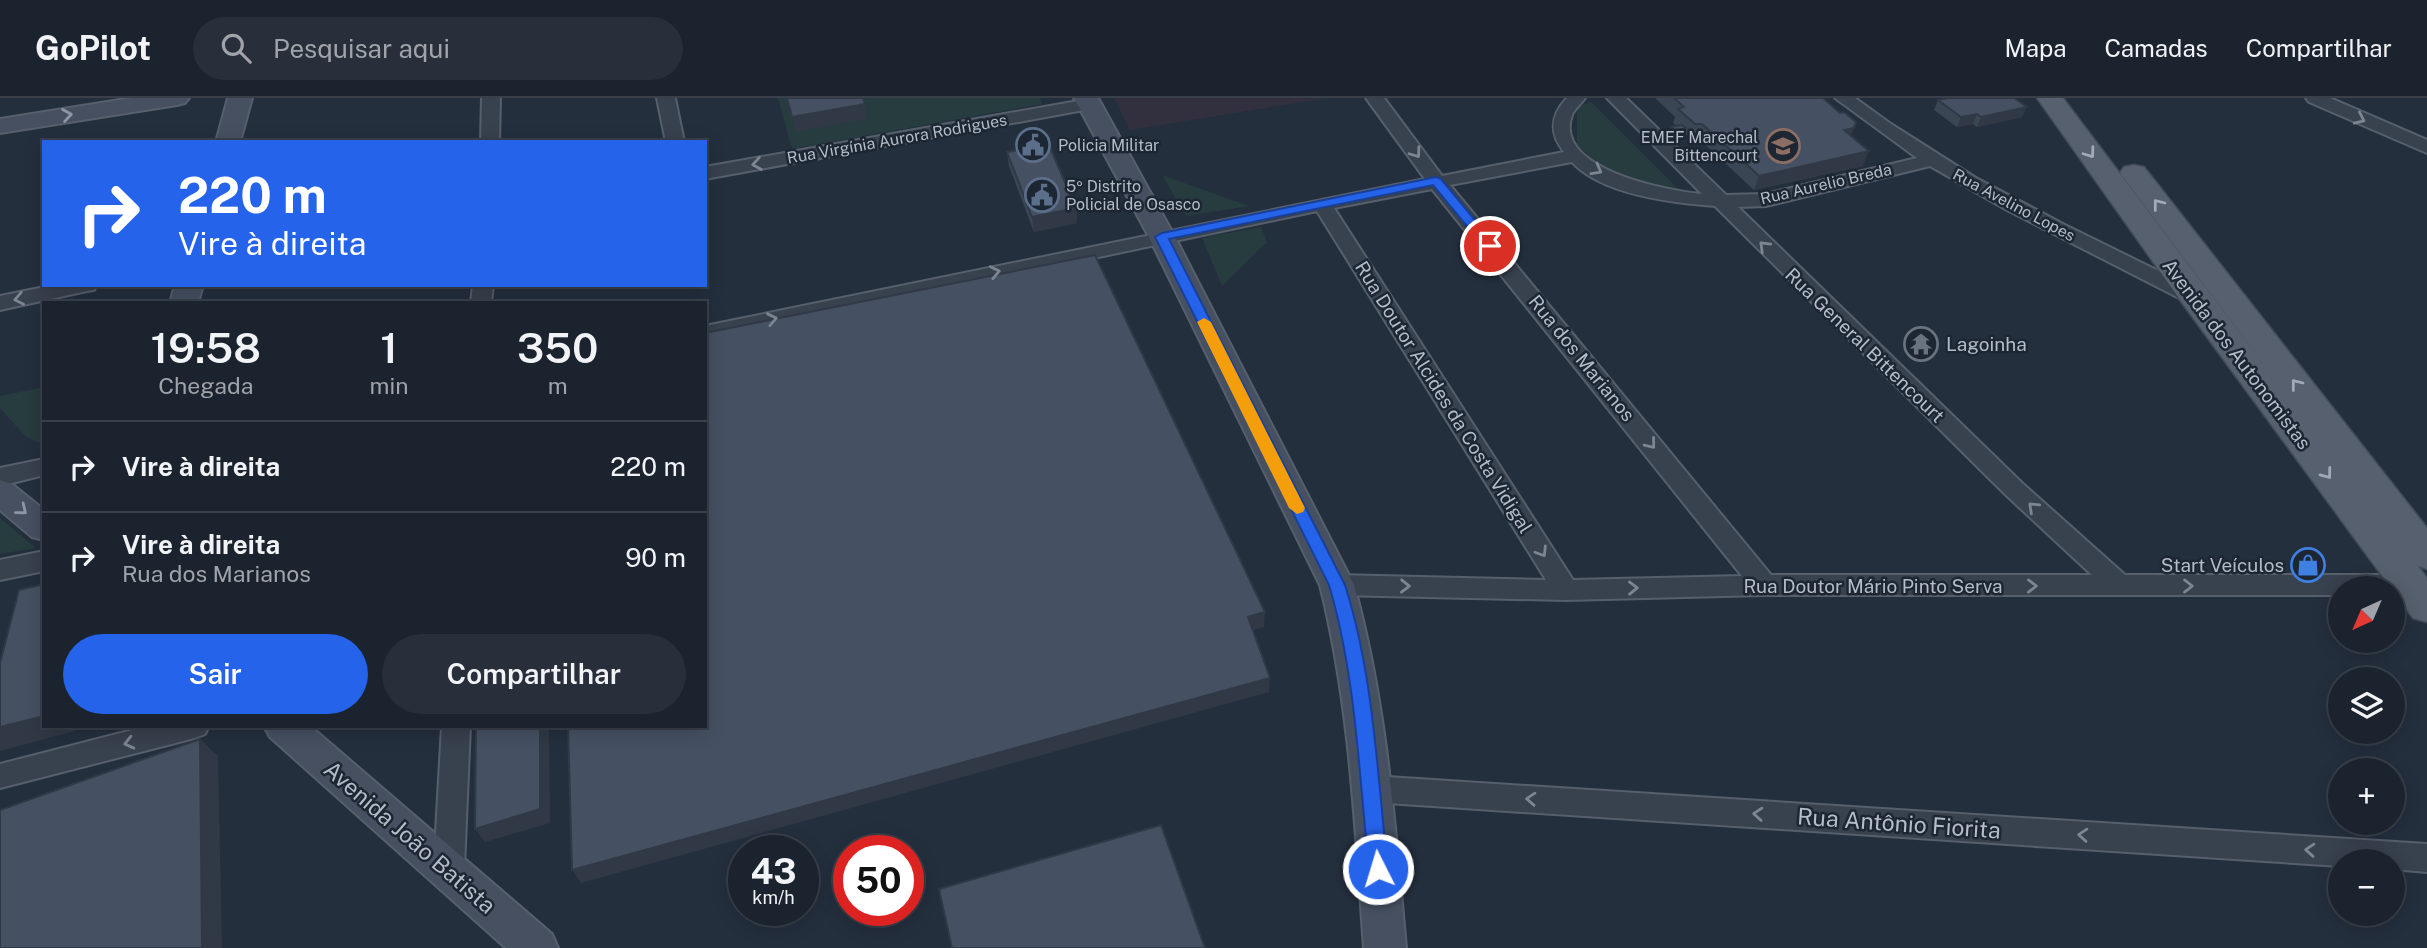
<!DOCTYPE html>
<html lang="pt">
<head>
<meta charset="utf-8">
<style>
  body { margin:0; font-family:"Public Sans",sans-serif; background:#282f3a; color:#f1f3f6; height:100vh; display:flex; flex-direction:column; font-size:26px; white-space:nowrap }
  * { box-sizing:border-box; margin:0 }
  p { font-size:23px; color:#a0a4aa }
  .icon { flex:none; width:38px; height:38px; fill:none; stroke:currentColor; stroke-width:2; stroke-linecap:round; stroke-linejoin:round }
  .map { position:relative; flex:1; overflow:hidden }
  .side { position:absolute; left:42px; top:203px; width:665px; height:427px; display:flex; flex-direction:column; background:#1b232e; border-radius:0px; box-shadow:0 4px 18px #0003,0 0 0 2px #39404a }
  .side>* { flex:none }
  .banner { position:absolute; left:42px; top:42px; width:665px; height:147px; border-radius:0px; box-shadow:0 4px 18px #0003,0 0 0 2px #39404a; background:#2563eb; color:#fff; overflow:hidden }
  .needle { width:46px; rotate:224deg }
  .fabs { position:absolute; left:2328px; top:478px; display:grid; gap:14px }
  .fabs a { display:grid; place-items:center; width:77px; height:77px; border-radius:50%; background:#1b232e; box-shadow:0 4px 18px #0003,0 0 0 2px #39404a; font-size:35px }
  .speed { position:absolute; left:728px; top:737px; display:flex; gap:14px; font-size:35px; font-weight:700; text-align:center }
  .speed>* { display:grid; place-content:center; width:91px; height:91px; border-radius:50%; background:#1b232e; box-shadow:0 4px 18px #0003,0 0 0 2px #39404a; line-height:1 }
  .speed small { font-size:18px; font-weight:400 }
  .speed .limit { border:10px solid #d22; background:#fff; color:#111 }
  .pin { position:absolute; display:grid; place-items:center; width:60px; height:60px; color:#fff; margin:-30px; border:4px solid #fff; border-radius:50%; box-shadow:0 2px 7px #0007 }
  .me { position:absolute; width:77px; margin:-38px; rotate:355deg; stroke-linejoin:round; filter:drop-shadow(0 0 5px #0008) }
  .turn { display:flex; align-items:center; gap:24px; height:147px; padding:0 21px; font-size:32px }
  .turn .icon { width:91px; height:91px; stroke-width:2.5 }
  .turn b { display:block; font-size:49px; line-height:60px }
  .eta { display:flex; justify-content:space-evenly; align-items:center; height:119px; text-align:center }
  .eta b { font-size:42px; font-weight:600; line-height:49px }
  .button { display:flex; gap:14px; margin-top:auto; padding:14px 21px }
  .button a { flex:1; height:80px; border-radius:42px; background:#2563eb; color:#fff; font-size:28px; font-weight:600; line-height:80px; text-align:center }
  .button a+a { background:#282f3a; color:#f1f3f6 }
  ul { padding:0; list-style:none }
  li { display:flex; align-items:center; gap:21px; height:91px; padding:0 21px; border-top:2px solid #39404a }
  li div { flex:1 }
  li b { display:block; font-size:26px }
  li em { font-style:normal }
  header { display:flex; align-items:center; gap:42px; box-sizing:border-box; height:98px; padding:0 35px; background:#1b232e; border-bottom:2px solid #39404a }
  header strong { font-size:33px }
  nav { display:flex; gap:38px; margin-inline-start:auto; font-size:24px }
  .search { width:490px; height:63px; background:#282f3a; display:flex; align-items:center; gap:18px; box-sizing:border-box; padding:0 24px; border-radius:38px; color:#a0a4aa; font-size:26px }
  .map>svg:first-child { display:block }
  .medical { fill:#32303f }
  .green { fill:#263c3f }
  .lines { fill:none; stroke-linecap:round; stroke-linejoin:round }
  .street-casing { stroke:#565f6c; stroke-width:4 }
  .secondary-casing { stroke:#565f6c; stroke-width:4 }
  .primary-casing { stroke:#414a57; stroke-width:3 }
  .street { fill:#38414e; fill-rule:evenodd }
  .secondary { fill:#465061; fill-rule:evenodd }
  .primary { fill:#56606e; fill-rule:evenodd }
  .wall { fill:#3b4654 }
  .shaded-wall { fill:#303945 }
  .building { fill:#455162; stroke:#303945; stroke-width:2 }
  .oneway { stroke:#8e96a5 }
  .oneway2 { stroke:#7c8592 }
  .oneway3 { stroke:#a1aab7 }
  .route { fill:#2563eb; stroke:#184099; stroke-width:2 }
  .slow { fill:#f59e0b }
  .labels { text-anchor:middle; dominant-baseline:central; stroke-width:5; stroke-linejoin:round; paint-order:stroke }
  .far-poi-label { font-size:16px; fill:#b4bcc9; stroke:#1d2633; text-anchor:start }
  .far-street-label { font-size:16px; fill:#b4bcc9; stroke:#1d2633 }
  .poi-label { font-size:19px; fill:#b4bcc9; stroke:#1d2633; text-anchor:start }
  .street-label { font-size:19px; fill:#b4bcc9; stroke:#1d2633 }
  .near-street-label { font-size:23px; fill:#b4bcc9; stroke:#1d2633 }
</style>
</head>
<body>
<header>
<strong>GoPilot</strong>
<div class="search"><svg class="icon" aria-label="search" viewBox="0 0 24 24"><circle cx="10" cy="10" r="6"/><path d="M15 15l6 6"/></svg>Pesquisar aqui</div>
<nav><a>Mapa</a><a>Camadas</a><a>Compartilhar</a></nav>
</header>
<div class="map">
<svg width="2427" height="850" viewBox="0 0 2427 850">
  <rect width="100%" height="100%" fill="#242f3e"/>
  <!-- medical -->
  <path class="medical" d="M1114 0H1328L1130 32Z"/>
  <!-- green -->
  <path class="green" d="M778 0H1040L1042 6 792 51Z
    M1591 4 1679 92 1637 86 1600 69 1577 47V9Z
    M1162 77 1249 108 1186 118Z
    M1261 129 1267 144 1222 188 1202 140Z
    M44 289V347L25 338 0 310V298Z
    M0 420 36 450 0 456Z"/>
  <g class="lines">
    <!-- street casing -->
    <g class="street-casing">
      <path id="street" d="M482 0H500L499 44H481Z
        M657 0H675L684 44H666Z
        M1366 0H1384L1442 78 1564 54C1549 35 1550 18 1567 0H1585C1581 6 1574 11 1572 17 1552 72 1669 93 1702 96L1607 0H1626L1726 97 1766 96 1917 60 1835 0H1855L1891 26 1976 80 2065 127 2201 194 2204 199 2201 204H2187L2007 112 1930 68 1766 108 1738 109 2022 385 2125 477H2410L2419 480 2423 487 2419 494 2392 497V490H2340V497H1764L1566 502 1337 497 1328 494 1324 487 1328 480 1337 477 1546 482 1317 113 705 242V228L1425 81ZM1572 64C1602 97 1673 105 1715 108L2006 397 2092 477H1771L1450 87ZM1432 91 1742 478 1573 482 1334 110Z
        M2306 0H2330L2427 42V55L2309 4Z
        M1089 1 1095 2 1098 6 1095 10 705 81V69Z
        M54 187H97L94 192 87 193 0 212V198Z
        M473 187H493L491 205H471Z
        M44 361V377L0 388V370Z
        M44 453V473L0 482V462Z
        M148 628H209L205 636 195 640 0 690V666Z
        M442 628H470L464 770 460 780 449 784 438 780 434 770Z
        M1372 678 2427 746V774L2392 771V763H2340V768L1372 704 1362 700 1358 691 1362 682Z"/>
    </g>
    <!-- secondary casing -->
    <g class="secondary-casing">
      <path id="secondary" d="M132 0H189L185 5 177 7 0 35V21Z
        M228 0H252L240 44H216Z
        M1074 0H1098L1175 139 1354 487C1387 606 1395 728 1406 850H1364C1355 728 1350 606 1320 487L1149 139Z
        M175 187H203L198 205H170Z
        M0 382 12 386 44 412V442L32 439 0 412Z
        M264 628H310L552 836 558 850H506L270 639Z"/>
    </g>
    <!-- primary casing -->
    <g class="primary-casing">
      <path id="primary" d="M2037 0H2063L2298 312 2120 75 2124 69 2134 67 2144 69 2427 430V471L2418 468 2427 480V524L2413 520 2183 206Z"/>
    </g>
    <!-- street -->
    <use href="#street" class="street"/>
    <!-- secondary -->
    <use href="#secondary" class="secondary"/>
    <!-- primary -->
    <use href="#primary" class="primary"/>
  </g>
  <!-- wall -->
  <path class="wall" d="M1655 0H1823L1851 38 1863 68 1754 92 1698 40H1690L1685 35 1674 38 1670 34 1671 29 1677 28 1673 25 1675 19Z
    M1938 2 2022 19 1977 29 1973 26 1957 29 1934 12Z
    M1007 54 1076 110 1077 125 1034 134 1009 68Z"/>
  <!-- shaded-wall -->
  <path class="shaded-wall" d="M865 6 868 21 796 34 792 19Z
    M2027 9 2022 19 1977 29 1981 19Z
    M1977 16 1973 26 1957 29 1961 19Z
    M1686 30 1685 35 1674 38 1675 33Z
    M1854 30 1848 44 1844 32Z
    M1869 53 1863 68 1754 92 1759 78Z
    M1076 110 1077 125 1034 134 1032 119Z
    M1265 514 1264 529 1247 534 1248 519Z
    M1270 580 1269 594 581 785 572 772Z
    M44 618V628H76L75 633 0 653V629Z
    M540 628H549L550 725 485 744 475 731Z
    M200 641 218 658 222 850H202Z"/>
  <!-- building -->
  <path class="building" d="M787 0H863L865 6 792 19Z
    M1674 0H1823L1840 15 1844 14 1856 24 1854 30 1844 32 1869 53 1759 78 1702 26H1695L1678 11 1684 9Z
    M1948 0H2014L2027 9 1981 19 1977 16 1961 19 1938 2Z
    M1682 27 1686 30 1675 33 1671 29Z
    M1049 47 1076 110 1032 119 1007 54Z
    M1095 157 1265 514 1248 519 1270 580 572 772 568 628H705V235Z
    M44 486V618L0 629V565L19 492Z
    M476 628H540V711L475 731Z
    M200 641 202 850H0V712Z
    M1161 727 1205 850H952L939 791Z"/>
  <!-- one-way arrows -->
  <defs><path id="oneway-chevron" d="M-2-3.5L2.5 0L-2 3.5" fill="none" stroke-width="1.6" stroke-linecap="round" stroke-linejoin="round" transform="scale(1.75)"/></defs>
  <g class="oneway">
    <use href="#oneway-chevron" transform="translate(67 17) rotate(-9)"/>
    <use href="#oneway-chevron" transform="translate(22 412) rotate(39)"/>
  </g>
  <g class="oneway2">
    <use href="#oneway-chevron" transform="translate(2360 21) rotate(25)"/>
    <use href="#oneway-chevron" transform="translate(1416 55) rotate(54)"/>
    <use href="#oneway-chevron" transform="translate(757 66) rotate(170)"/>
    <use href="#oneway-chevron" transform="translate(1597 72) rotate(29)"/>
    <use href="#oneway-chevron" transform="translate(1764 148) rotate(-136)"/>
    <use href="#oneway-chevron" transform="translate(995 174) rotate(-12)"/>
    <use href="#oneway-chevron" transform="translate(19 201) rotate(169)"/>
    <use href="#oneway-chevron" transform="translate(772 221) rotate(-12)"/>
    <use href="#oneway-chevron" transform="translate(1651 346) rotate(51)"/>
    <use href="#oneway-chevron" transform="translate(2033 409) rotate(-137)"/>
    <use href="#oneway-chevron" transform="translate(1542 454) rotate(58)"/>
    <use href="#oneway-chevron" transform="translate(1405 488) rotate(1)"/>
    <use href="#oneway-chevron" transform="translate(2032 488)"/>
    <use href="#oneway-chevron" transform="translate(2188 488)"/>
    <use href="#oneway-chevron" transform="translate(1633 490) rotate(-1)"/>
    <use href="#oneway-chevron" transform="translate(129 645) rotate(166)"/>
    <use href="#oneway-chevron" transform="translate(1531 701) rotate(-176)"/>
    <use href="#oneway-chevron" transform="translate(1758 716) rotate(-176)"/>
    <use href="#oneway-chevron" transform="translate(2083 737) rotate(-176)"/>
    <use href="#oneway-chevron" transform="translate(2310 752) rotate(-176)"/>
  </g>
  <g class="oneway3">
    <use href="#oneway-chevron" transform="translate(2090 55) rotate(54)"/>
    <use href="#oneway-chevron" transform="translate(2158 106) rotate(-128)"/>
    <use href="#oneway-chevron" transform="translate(2296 286) rotate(-128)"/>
    <use href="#oneway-chevron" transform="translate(2327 376) rotate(53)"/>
  </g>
  <!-- route -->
  <path class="route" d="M1436 79 1441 81 1494 145V150H1485L1433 87 1169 141 1345 487C1374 578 1377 676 1388 771L1385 777 1378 780 1372 777 1369 771C1359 677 1356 578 1329 487L1155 139 1162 135Z"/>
  <!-- slow -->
  <path class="slow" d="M1204 220 1211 224 1305 410 1303 414 1297 416 1289 410 1197 224Z"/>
  <!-- icons -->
  <defs>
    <g id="civic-ring" transform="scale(1.75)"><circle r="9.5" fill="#1d2633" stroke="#5c6f8a" stroke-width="1.5"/><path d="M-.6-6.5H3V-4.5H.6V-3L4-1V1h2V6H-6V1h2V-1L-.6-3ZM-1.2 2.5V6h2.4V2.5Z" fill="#5c6f8a"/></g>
    <g id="school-ring" transform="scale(1.75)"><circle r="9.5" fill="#1d2633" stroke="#8d6e63" stroke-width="1.5"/><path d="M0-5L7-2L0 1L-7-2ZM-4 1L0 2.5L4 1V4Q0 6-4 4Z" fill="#8d6e63"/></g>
    <g id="temple-ring" transform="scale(1.75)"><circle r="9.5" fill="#1d2633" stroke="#6b7280" stroke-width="1.5"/><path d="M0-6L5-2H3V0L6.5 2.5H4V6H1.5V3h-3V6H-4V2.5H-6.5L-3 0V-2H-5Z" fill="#6b7280"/></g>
    <g id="shop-ring" transform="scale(1.75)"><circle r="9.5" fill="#1d2633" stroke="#3f7fe0" stroke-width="1.5"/><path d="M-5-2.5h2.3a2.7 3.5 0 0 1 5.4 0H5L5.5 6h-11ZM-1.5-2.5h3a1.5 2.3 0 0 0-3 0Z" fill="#3f7fe0"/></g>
  </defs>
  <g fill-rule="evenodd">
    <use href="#civic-ring" x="1033" y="47"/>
    <use href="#school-ring" x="1783" y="48"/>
    <use href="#civic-ring" x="1042" y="97"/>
    <use href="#temple-ring" x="1921" y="246"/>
    <use href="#shop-ring" x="2308" y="467"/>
  </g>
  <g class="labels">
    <!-- far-poi labels -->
    <g class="far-poi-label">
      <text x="1758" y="39" text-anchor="end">EMEF Marechal<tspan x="1758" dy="18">Bittencourt</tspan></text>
      <text x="1058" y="47">Policia Militar</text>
      <text x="1066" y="88">5º Distrito<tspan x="1066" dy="18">Policial de Osasco</tspan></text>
    </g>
    <!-- far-street labels -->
    <g class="far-street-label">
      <text transform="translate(897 41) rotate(-10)">Rua Virgínia Aurora Rodrigues</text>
      <text transform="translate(1826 86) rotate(-13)">Rua Aurelio Breda</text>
      <text transform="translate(2014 107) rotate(28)">Rua Avelino Lopes</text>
    </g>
    <!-- poi labels -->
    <g class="poi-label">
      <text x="1946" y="246">Lagoinha</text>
      <text x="2284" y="467" text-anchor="end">Start Veículos</text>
    </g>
    <!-- street labels -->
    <g class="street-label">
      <text transform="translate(1865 247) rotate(44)">Rua General Bittencourt</text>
      <text transform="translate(2237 256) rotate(53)">Avenida dos Autonomistas</text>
      <text transform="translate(1582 260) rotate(51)">Rua dos Marianos</text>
      <text transform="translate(1444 299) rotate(58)">Rua Doutor Alcides da Costa Vidigal</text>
      <text x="1873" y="488">Rua Doutor Mário Pinto Serva</text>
    </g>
    <!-- near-street labels -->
    <g class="near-street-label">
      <text transform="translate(1899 725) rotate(4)">Rua Antônio Fiorita</text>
      <text transform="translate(410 739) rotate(41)">Avenida João Batista</text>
    </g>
  </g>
</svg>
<div class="fabs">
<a><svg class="needle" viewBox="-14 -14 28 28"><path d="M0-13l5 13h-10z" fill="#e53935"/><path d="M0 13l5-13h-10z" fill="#a0a4aa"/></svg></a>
<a><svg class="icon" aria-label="layers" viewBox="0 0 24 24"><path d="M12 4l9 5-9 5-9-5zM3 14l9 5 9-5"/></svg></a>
<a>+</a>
<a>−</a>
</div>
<div class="speed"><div>43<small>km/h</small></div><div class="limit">50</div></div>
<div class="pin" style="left:1490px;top:148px;background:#d93025"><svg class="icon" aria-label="arrive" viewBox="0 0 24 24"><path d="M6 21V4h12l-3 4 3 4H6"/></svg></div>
<svg class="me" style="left:1378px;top:771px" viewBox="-20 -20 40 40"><circle r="17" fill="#2563eb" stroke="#fff" stroke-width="3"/><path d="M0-11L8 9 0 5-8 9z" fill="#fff"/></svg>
<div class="banner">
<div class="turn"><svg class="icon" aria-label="right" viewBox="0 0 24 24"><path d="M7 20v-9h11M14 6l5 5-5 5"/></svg><div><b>220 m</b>Vire à direita</div></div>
</div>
<section class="side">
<div class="eta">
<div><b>19:58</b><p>Chegada</p></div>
<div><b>1</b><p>min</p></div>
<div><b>350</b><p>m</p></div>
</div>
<ul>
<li><svg class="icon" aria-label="right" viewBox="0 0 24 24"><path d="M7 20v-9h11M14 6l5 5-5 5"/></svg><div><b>Vire à direita</b></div><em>220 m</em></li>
<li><svg class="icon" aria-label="right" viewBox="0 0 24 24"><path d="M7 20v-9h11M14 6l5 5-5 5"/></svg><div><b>Vire à direita</b><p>Rua dos Marianos</p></div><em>90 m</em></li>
</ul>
<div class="button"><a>Sair</a><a>Compartilhar</a></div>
</section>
</div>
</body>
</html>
